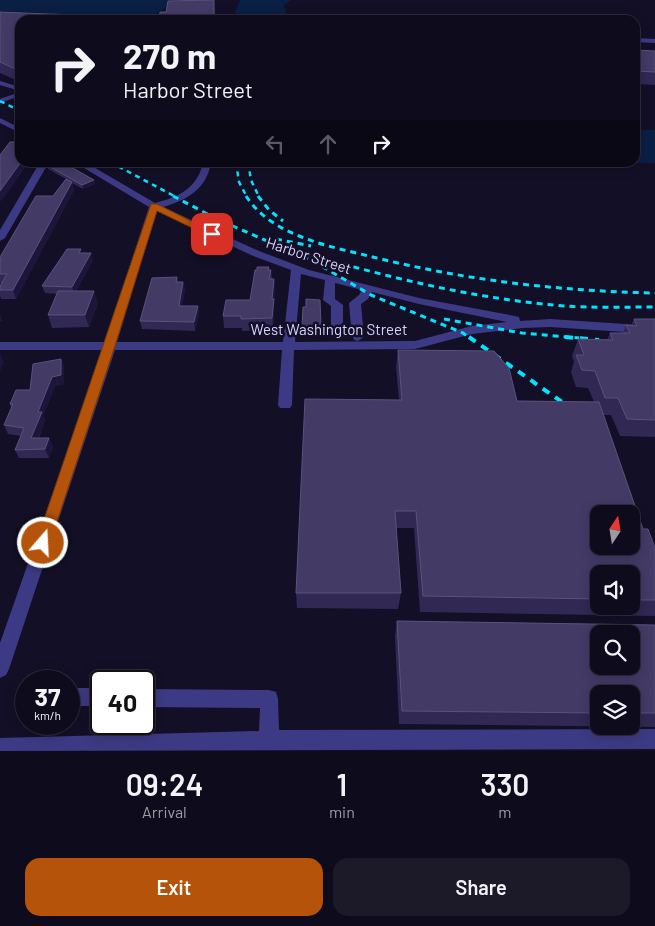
<!DOCTYPE html>
<html lang="en">
<head>
<meta charset="utf-8">
<style>
  body { margin:0; font-family:Barlow,sans-serif; background:#1c1929; color:#f1f3f6; height:100vh; display:flex; flex-direction:column; font-size:19px; white-space:nowrap }
  * { box-sizing:border-box; margin:0 }
  p { font-size:16px; color:#9b9ba3 }
  .icon { flex:none; width:28px; height:28px; fill:none; stroke:currentColor; stroke-width:2; stroke-linecap:round; stroke-linejoin:round }
  .map { position:relative; height:751px; overflow:hidden }
  .panel { display:flex; flex-direction:column; background:#0e0b1c; flex:1 }
  .panel>* { flex:none }
  .guide { position:absolute; left:15px; top:15px; width:625px; height:152px; border-radius:15px; box-shadow:0 2px 12px #0003,0 0 0 1px #2e2b3b; background:#0e0b1c; color:#f1f3f6; overflow:hidden }
  .needle { width:32px; rotate:12deg }
  .buttons { position:absolute; left:590px; top:505px; display:grid; gap:10px }
  .buttons a { display:grid; place-items:center; width:50px; height:50px; border-radius:10px; background:#0e0b1c; box-shadow:0 2px 12px #0003,0 0 0 1px #2e2b3b; font-size:25px }
  .speed { position:absolute; left:15px; top:670px; display:flex; gap:10px; font-size:25px; font-weight:700; text-align:center }
  .speed>* { display:grid; place-content:center; width:65px; height:65px; border-radius:50%; background:#0e0b1c; box-shadow:0 2px 12px #0003,0 0 0 1px #2e2b3b; line-height:1 }
  .speed small { font-size:12px; font-weight:400 }
  .speed .limit { border:2px solid #111; border-radius:8px; background:#fff; color:#111 }
  .pin { position:absolute; display:grid; place-items:center; width:42px; height:42px; color:#fff; margin:-21px; border-radius:10px; box-shadow:0 2px 8px #0006 }
  .me { position:absolute; width:55px; margin:-28px; rotate:19deg; stroke-linejoin:round; filter:drop-shadow(0 0 4px #0008) }
  .turn { display:flex; align-items:center; gap:18px; height:105px; padding:0 25px; font-size:22px }
  .turn .icon { width:65px; height:65px; stroke-width:2.5 }
  .turn b { display:block; font-size:35px; line-height:42px }
  .lanes { display:flex; align-items:center; height:48px; padding:0 25px; background:#0003; justify-content:center; gap:25px; direction:ltr }
  .lanes .off { opacity:.35 }
  .eta { display:flex; justify-content:space-evenly; align-items:center; height:85px; text-align:center }
  .eta b { font-size:30px; font-weight:600; line-height:35px }
  .button { display:flex; gap:10px; margin-top:auto; padding:10px 25px }
  .button a { flex:1; height:58px; border-radius:15px; background:#b45309; color:#fff; font-size:20px; font-weight:600; line-height:58px; text-align:center }
  .button a+a { background:#1c1929; color:#f1f3f6 }
  .map>svg:first-child { display:block }
  .water { fill:#0a1f44 }
  .lines { fill:none; stroke-linecap:round; stroke-linejoin:round }
  .minor { fill:#3d3a85; fill-rule:evenodd }
  .rail-far2 { stroke:#00e5ff; stroke-width:2.5; stroke-dasharray:5 4.5; stroke-linecap:butt }
  .rail-far1 { stroke:#00e5ff; stroke-width:3; stroke-dasharray:6 5; stroke-linecap:butt }
  .rail { stroke:#00e5ff; stroke-width:4; stroke-dasharray:8 7; stroke-linecap:butt }
  .wall { fill:#312854; fill-rule:evenodd }
  .shaded-wall { fill:#1d163a }
  .building { fill:#433a66; stroke:#5a527e; fill-rule:evenodd }
  .route { fill:#b45309; stroke:#753606 }
  .labels { text-anchor:middle; dominant-baseline:central; stroke-width:5; stroke-linejoin:round; paint-order:stroke }
  .street-label { font-size:15px; fill:#d9d4ff; stroke:#130f26 }
</style>
</head>
<body>
<div class="map">
<svg width="655" height="751" viewBox="0 0 655 751">
  <rect width="100%" height="100%" fill="#130f26"/>
  <!-- water -->
  <path class="water" d="M0 0H191L170 5 152 16 133 20 47 17 52 13 0 11Z
    M240 0H291L284 5 286 13 295 20H240L235 12Z
    M635 130H655V163H543L635 162Z"/>
  <g class="lines">
    <!-- minor -->
    <path class="minor" d="M304 18 313 20H301Z
      M635 38 655 39V43L635 42Z
      M0 81 20 87V91L0 85Z
      M20 92V96L0 103V99Z
      M0 118 20 128V133L0 123Z
      M40 162H49L5 238 0 241V230Z
      M74 162H85L155 203C179 197 198 188 203 162H211C207 189 187 200 163 207L259 251 309 270 419 298 515 316 519 317 520 321 550 319 655 326V334L550 327 523 328 472 334 415 349 294 350 292 405 290 408H280L278 405 282 350H115L9 669 6 675 0 678V643L103 350H0V342H105L149 207ZM157 211 251 255 291 270 283 342H117ZM301 274 325 280 323 300 331 306V330L337 334H352L354 340 358 341 364 337 361 304 368 299 372 292 419 304 507 322 472 326 415 341 295 342ZM335 283 362 290 359 295 349 303 351 326H343V305L335 299Z
      M69 688H101V706H69Z
      M144 689 269 690 276 692 278 699 279 730 655 729V749L0 751V738L259 731 260 708 144 707Z"/>
    <!-- rail-far2 -->
    <path class="rail-far2" d="M0 101 20 111
      M110 162 176 197
      M236 162 239 182 247 197
      M248 162 251 180 259 197"/>
    <!-- rail-far1 -->
    <path class="rail-far1" d="M173 196 221 221 311 260 371 295 463 333 470 338
      M246 196C271 235 327 246 369 256 463 280 558 291 655 293
      M258 196 269 210 283 221
      M276 239 311 246
      M311 255C394 279 478 299 564 306 594 308 625 307 655 307
      M444 319 522 333 579 338"/>
    <!-- rail -->
    <path class="rail" d="M469 337 562 402
      M565 337 599 340"/>
  </g>
  <!-- wall -->
  <path class="wall" d="M0 12 100 16V20H20V82L0 73Z
    M635 50 655 51V85L635 84Z
    M47 165 94 180 95 184 83 189 72 183 74 190 16 299H1L0 296V286L2 283H0V257L53 196 66 179 48 169Z
    M82 253 93 260 76 291 98 303 89 327 52 328 48 315 57 294 45 293 42 286Z
    M269 270H271L272 279H274L275 291 274 302V311L273 330 242 331V328H224L223 316 250 300Z
    M177 277 178 282H183L185 290 182 306H198L199 315 195 331 142 329 140 321Z
    M306 307 321 326V335H302V326Z
    M634 319H655V437L620 436 611 415H603L643 529 655 548V616L420 612 414 528H396L401 593 398 609 297 608 296 593 399 400 396 367 398 350 517 401 594 402 588 388 576 387 571 372 574 362 572 356 578 339 607 340 610 333H623L626 325H631ZM599 574H631V606H599Z
    M61 359 64 368V384L55 386 43 416 45 420 39 438H49L53 447 49 458H19L15 450 21 436 8 434 4 425 11 408 10 404 30 390Z
    M397 621 655 625V727L399 724 395 636ZM599 694H631V726H599Z"/>
  <!-- shaded-wall -->
  <path class="shaded-wall" d="M214 0 215 11V20H214Z
    M21 162H29L9 191 0 202V191Z
    M94 180 95 184 83 189 82 185Z
    M72 182 74 190 16 299 13 290Z
    M91 253 93 260 74 294 72 287Z
    M274 279 275 291 274 302V311L273 330 272 299Z
    M183 282 185 290 181 314 179 306Z
    M94 291 98 303 89 327 85 315Z
    M198 306 199 315 195 331 194 322Z
    M0 315 3 321 0 322Z
    M0 354 4 363 0 371Z
    M61 359 64 368V384L55 386 43 416 45 420 35 447 31 438 38 412 52 377Z
    M49 438 53 447 49 458 45 449Z"/>
  <!-- building -->
  <path class="building" d="M214 0V20H154L155 18H159L160 12H166L168 1Z
    M0 12 100 16 95 20H20V71L0 62Z
    M635 50 655 51V72L635 71Z
    M10 142H20V162H21L0 191V155Z
    M53 162H62L94 180 82 185 47 165Z
    M66 179 72 182 13 290H0V286L7 274H0V263L2 260H0V257L30 206 36 196H53Z
    M67 249H81L79 253H91L72 287 42 286Z
    M257 267H269L268 270H271L269 279H274L272 299H274L272 318 241 319V316H223L226 300H250L255 270H257Z
    M177 277 176 282H183L179 306H198L194 322 140 321 152 278Z
    M58 291H94L85 315H48Z
    M306 299 320 300 321 326H302L303 307H306Z
    M634 319H655V420L627 419 618 398H605L595 371 582 370 576 355H584L578 339 613 340 610 333H630L626 325 637 326Z
    M398 350 494 351 509 368 517 401 599 402 643 529H648L655 548V600H631V574H599V599L423 596 416 511H395L401 593H296L305 399 402 400ZM599 514H631V546H599Z
    M61 359V375L52 377 38 412H42L31 438H49L45 449 15 450 24 428 4 425 13 404H10L16 390H30L33 364Z
    M397 621 655 625V713H631V694H599V713L402 711ZM599 634H631V666H599Z"/>
  <!-- route -->
  <path class="route" d="M151 204H157L217 234 216 236H209L157 211 115 346 50 543 48 548 43 549 38 548 36 543Z"/>
  <g class="labels">
    <!-- street labels -->
    <g class="street-label">
      <text transform="translate(309 255) rotate(18)">Harbor Street</text>
      <text x="329" y="329">West Washington Street</text>
    </g>
  </g>
</svg>
<div class="buttons">
<a><svg class="needle" viewBox="-14 -14 28 28"><path d="M0-13l5 13h-10z" fill="#e53935"/><path d="M0 13l5-13h-10z" fill="#9b9ba3"/></svg></a>
<a><svg class="icon" aria-label="sound" viewBox="0 0 24 24"><path d="M4 9h4l5-4v14l-5-4H4zM17 9q2 3 0 6"/></svg></a>
<a><svg class="icon" aria-label="search" viewBox="0 0 24 24"><circle cx="10" cy="10" r="6"/><path d="M15 15l6 6"/></svg></a>
<a><svg class="icon" aria-label="layers" viewBox="0 0 24 24"><path d="M12 4l9 5-9 5-9-5zM3 14l9 5 9-5"/></svg></a>
</div>
<div class="speed"><div>37<small>km/h</small></div><div class="limit">40</div></div>
<div class="pin" style="left:212px;top:234px;background:#d93025"><svg class="icon" aria-label="arrive" viewBox="0 0 24 24"><path d="M6 21V4h12l-3 4 3 4H6"/></svg></div>
<svg class="me" style="left:43px;top:543px" viewBox="-20 -20 40 40"><circle r="17" fill="#b45309" stroke="#fff" stroke-width="3"/><path d="M0-11L8 9 0 5-8 9z" fill="#fff"/></svg>
<div class="guide">
<div class="turn"><svg class="icon" aria-label="right" viewBox="0 0 24 24"><path d="M7 20v-9h11M14 6l5 5-5 5"/></svg><div><b>270 m</b>Harbor Street</div></div>
<div class="lanes"><svg class="icon off" aria-label="left" viewBox="0 0 24 24"><path d="M17 20v-9H6M10 6l-5 5 5 5"/></svg><svg class="icon off" aria-label="ahead" viewBox="0 0 24 24"><path d="M12 20V5M6 11l6-6 6 6"/></svg><svg class="icon" aria-label="right" viewBox="0 0 24 24"><path d="M7 20v-9h11M14 6l5 5-5 5"/></svg></div>
</div>
</div>
<section class="panel">
<div class="eta">
<div><b>09:24</b><p>Arrival</p></div>
<div><b>1</b><p>min</p></div>
<div><b>330</b><p>m</p></div>
</div>
<div class="button"><a>Exit</a><a>Share</a></div>
</section>
</body>
</html>
